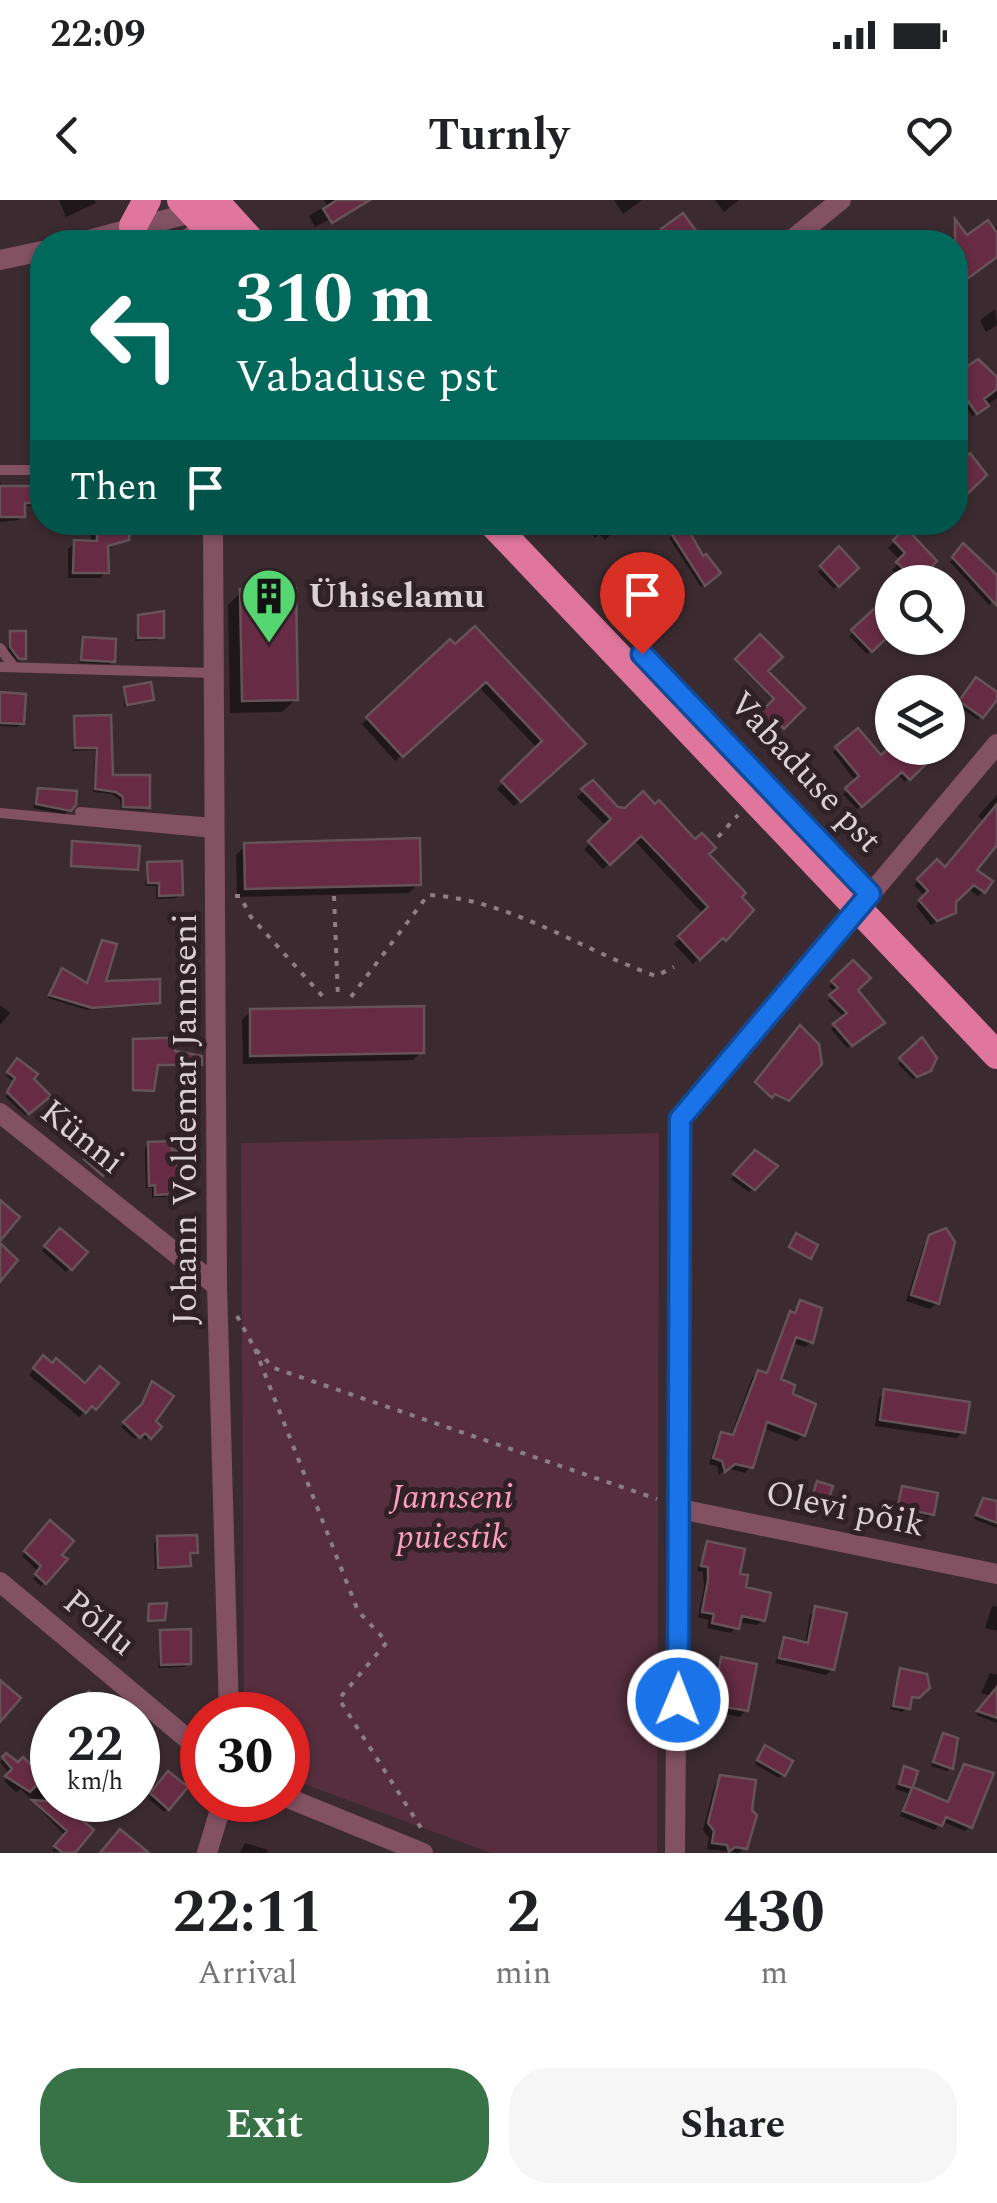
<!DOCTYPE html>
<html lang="en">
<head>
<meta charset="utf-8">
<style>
  body { margin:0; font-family:Spectral,serif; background:#f6f6f6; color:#202124; height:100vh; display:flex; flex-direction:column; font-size:38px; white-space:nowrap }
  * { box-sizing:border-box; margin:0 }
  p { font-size:32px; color:#757577 }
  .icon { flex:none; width:55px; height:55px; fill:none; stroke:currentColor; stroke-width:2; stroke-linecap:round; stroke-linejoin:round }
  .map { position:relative; height:1653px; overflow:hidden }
  .side { display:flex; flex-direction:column; background:#fff; flex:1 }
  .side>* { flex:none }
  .guide { position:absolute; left:30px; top:30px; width:938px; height:305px; border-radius:40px; box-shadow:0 2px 8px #0004; background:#00695c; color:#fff; overflow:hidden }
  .fabs { position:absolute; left:875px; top:365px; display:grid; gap:20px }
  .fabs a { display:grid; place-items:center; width:90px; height:90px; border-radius:50%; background:#fff; box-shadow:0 2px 8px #0004; font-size:50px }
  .speed { position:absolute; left:30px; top:1492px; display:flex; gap:20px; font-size:50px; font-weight:700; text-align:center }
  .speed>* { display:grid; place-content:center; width:130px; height:130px; border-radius:50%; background:#fff; box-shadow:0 2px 8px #0004; line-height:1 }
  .speed small { font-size:25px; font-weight:400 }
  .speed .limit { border:15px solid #d22; background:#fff; color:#111 }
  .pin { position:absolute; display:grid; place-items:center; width:85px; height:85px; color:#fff; margin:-102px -42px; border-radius:50% 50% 50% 0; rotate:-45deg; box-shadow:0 0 10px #0007 }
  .pin .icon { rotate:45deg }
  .me { position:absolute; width:110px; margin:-55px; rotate:1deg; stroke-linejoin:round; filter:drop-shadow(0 0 8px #0008) }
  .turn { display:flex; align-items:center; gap:35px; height:210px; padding:0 40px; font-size:45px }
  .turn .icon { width:130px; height:130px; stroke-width:2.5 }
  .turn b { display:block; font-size:70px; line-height:85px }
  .then { display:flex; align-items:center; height:95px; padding:0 40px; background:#0003; gap:20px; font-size:38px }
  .eta { display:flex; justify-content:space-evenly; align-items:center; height:170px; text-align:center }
  .eta b { font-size:60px; font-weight:700; line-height:70px }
  .cta { display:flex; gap:20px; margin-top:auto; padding:20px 40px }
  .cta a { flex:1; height:115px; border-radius:40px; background:#387247; color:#fff; font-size:40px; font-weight:700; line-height:115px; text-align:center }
  .cta a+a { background:#f6f6f6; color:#202124 }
  .status { display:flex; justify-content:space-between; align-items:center; height:70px; padding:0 50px; background:#fff; direction:ltr }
  .status svg { height:28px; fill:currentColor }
  header { display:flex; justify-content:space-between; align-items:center; height:130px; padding:0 40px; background:#fff; font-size:45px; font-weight:700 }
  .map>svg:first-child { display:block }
  .green { fill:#562e3d }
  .shadow { fill:#0007 }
  .building { fill:#672c43; stroke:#655358; stroke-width:2.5 }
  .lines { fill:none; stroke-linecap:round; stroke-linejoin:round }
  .path { stroke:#8c7f83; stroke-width:4; stroke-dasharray:5 8; stroke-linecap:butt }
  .service { stroke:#825262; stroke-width:10 }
  .minor { stroke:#825262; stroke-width:20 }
  .trunk { stroke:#e0769c; stroke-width:28 }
  .route-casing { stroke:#114b97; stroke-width:25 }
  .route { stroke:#1a73e8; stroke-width:18 }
  .labels { text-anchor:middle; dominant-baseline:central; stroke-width:10; stroke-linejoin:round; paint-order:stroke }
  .poi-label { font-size:35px; font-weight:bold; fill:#dbd0d3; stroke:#302126; text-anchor:start }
  .street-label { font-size:35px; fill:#dbd0d3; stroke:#302126 }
  .park-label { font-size:35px; font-style:italic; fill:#fc9ebe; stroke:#302126 }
</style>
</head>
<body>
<div class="status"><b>22:09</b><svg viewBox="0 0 49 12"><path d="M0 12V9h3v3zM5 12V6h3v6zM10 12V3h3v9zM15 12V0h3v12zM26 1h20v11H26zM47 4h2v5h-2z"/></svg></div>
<header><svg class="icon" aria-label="back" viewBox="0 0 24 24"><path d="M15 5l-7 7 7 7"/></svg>Turnly<svg class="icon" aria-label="heart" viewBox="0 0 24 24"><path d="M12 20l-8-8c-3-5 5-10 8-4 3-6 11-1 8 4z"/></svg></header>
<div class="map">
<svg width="997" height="1653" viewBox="0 0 997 1653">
  <rect width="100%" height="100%" fill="#3b2b30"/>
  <!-- green -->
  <path class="green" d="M659 933 657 1653H491L288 1578V1515H244L241 943Z"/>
  <!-- shadow -->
  <path class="shadow" d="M59 0H94L96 3 66 17Z
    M324 0H357L359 4 315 27 309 16 327 5Z
    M614 0H642L623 14Z
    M715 0H739L724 12Z
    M683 16 700 42H664L659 35Z
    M997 27V56L963 79 955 68V42H947L962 32 967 39Z
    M570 30 578 42H552L554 41Z
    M995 109 997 125 986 132 980 120Z
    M955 178 997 184V198L972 216 955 191Z
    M42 207V234L36 235 38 212Z
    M0 281 2 288 35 289 42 281V306H23L19 320 0 322Z
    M91 322H127V339L106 350V372L100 378H68V349L75 343H91Z
    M580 322H616L620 326 605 340 599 334 595 338Z
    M772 322H801L795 329 790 324 779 334Z
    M683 326 702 360 718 373 701 387 669 338Z
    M906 332 934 361 913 382H906L892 370 901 361 888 348Z
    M963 347 997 378V396L989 405 950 362Z
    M839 350 856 367 834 389 818 372Z
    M241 392 296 499 282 512 230 513 228 405Z
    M876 411 880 415 884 411 892 420V430L867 454 849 436Z
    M139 417 162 437 158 440 135 441Z
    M11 433 23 458 19 462 7 451Z
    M760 438 765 471 801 508 781 528 774 521 765 530 755 520 774 502 736 462Z
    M84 440 113 460 109 464 79 463Z
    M450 443 582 544 514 606 497 589 538 549 478 486 395 561 362 524Z
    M973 484 997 495 978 520 957 505Z
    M125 489 151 499 124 507Z
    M0 495 22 523 18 527 0 526Z
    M109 518 110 578 148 607 145 610 121 609 120 600 112 594 93 592 95 550 73 551 75 519Z
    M858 531 881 559 903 548H939L905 582 897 574 857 609 843 594 856 582 833 552Z
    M593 583 625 612 695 643 750 710 719 745 716 742 693 764 674 744 704 715 634 640 603 669 584 649 607 627 577 597Z
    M39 591 69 610 65 614 33 608Z
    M997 595V640L974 671 983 691 978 696 967 688 954 701 953 712 931 725 916 706 925 697 914 685 937 663 945 670 985 622 978 616Z
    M73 644 136 669 70 667Z
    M245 646 418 684 409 693 237 697 236 655Z
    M148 664 181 694 177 698 156 699V686H145Z
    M103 743V784L158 802 155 805 87 810 48 798 59 774 86 785Z
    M853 763 855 790 878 826 847 848 831 829 845 818 828 801 836 793 829 786Z
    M0 805 10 813 0 825Z
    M251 811 422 852 413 860 243 864 242 820Z
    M921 841 929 870 913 879 898 864Z
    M134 842 172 853 200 864 155 866 152 889 132 891Z
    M17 862 48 896 25 915 6 897 14 882 6 876Z
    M149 944 176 984 166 997H152V988H146L145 948Z
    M755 953 774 966 749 992 731 979Z
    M60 1031 84 1052 66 1072 42 1051Z
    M931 1037 937 1103 930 1109 906 1101 924 1045Z
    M800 1103 811 1142 805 1147 791 1142 778 1180 790 1196 803 1235 797 1241 763 1228 750 1267 745 1273 727 1268 719 1275 717 1266 709 1264 716 1240 722 1235 730 1237 752 1178 758 1172 765 1175 785 1120Z
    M43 1159 85 1186 116 1183 79 1217 29 1175Z
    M885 1192 963 1232 956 1238 875 1226 879 1198Z
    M140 1210 158 1227 146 1240 140 1234 135 1239 121 1227Z
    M903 1288 931 1314 928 1318 911 1314 907 1321 893 1318Z
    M983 1300 997 1304V1328L974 1319Z
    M50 1324 58 1355 64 1360 41 1386 33 1379 39 1372 22 1356Z
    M158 1339 195 1352 188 1356 189 1366 155 1370 154 1343Z
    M708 1344 737 1375 763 1420 757 1425 738 1422 731 1433 707 1428 709 1420 698 1417 704 1387 703 1372 697 1371Z
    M992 1406 997 1407V1431L985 1428Z
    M816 1409 832 1469 826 1475 775 1463 785 1439 805 1444 810 1415Z
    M161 1433 189 1463 185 1467 158 1468Z
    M722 1460 746 1510 740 1517 714 1512 718 1492 711 1490 716 1466Z
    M901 1471 928 1487 909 1500 903 1512 890 1509Z
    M990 1473 997 1475V1523L976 1515 992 1496 981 1493Z
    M943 1536 951 1568 947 1571 931 1566Z
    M762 1552 783 1575 779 1578 755 1564Z
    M6 1556 52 1591V1600H66L84 1613 78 1621 72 1653 52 1651 65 1636 21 1589 16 1592 4 1581 10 1574 0 1562Z
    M965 1567 970 1626 965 1631 941 1621 935 1630 900 1616 908 1593 895 1589 904 1569 915 1572 910 1589 946 1603Z
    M168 1574 184 1588 164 1612 148 1598Z
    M721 1578 744 1648 739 1653 707 1649 709 1638 703 1630 715 1584Z
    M245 1643 268 1650 267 1653H240Z"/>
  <!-- building -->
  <path class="building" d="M337 0H370L332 23 323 9Z
    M683 13 704 42H670L661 29Z
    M955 19 967 35 988 20 997 33V57L967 79 955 62Z
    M978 159 997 177V189L984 199 989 206 977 214 955 183V175Z
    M970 253 987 275 955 306V267Z
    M0 286H42V303H25V317H0Z
    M97 322H130L129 340 108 346 109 373H73L74 340 97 341Z
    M684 322 703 356 706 354 721 373 705 386 671 333Z
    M906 328 937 361 918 382 896 362 905 353 893 340Z
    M963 343 997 375V406L952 357Z
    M839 346 859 368 839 387 820 366Z
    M296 388 298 500 242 501 240 389Z
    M876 407 880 411 884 407 892 416V433L872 452 851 430Z
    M164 411V438H138V415Z
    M475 426 586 544 521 602 501 581 542 541 486 482 403 557 366 517 450 439 455 444Z
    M10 431H26V459H19L10 447Z
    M760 434 783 457 768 471 805 508 784 529 777 522 767 531 755 518 774 499 735 459Z
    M83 437 116 439 115 462 81 460Z
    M976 477 997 492V500L983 518 959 501Z
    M151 482 154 500 127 505 124 487Z
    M0 492 26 494 24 524 0 523Z
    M111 515 113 575H150V608L123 607V597L116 592 95 589 97 548H75L74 516Z
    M858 528 881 555 889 548H942L910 580 902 572 862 607 845 588 859 576 835 547Z
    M593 580 618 607 625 608 643 591 655 604 659 600 695 639 702 633 716 648 709 654 746 693 742 697 754 710 726 741 723 738 700 760 678 736 708 707 668 664 641 636 610 665 588 641 611 619 581 589Z
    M38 588 77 591 76 605 71 611 36 604Z
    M997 604V645L977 670 993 681 985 693 974 685 956 702V713L937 721 919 700 928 691 917 679 937 659 945 667Z
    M420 638 421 685 245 689 244 643Z
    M72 641 140 646 138 670 71 666Z
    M182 661 183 695 159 696V683H148L147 662Z
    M102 740 117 744 106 781 160 779V803L92 808 49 795 62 768 87 783Z
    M853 760 871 778 858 790 885 823 852 846 833 824 847 813 829 795 838 788 831 781Z
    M424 806V853L250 856V809Z
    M800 825 819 844 822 864 789 901 775 894 772 898 755 882Z
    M922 837 937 858 931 871 917 877 899 858Z
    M161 838H175V851L202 856V865H158L154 891 133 890V839Z
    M17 858 38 874 34 879 51 896 29 914 7 892 15 878 7 872Z
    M171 941 172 950H177L178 985H173V994L155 995V985L149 986 148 942Z
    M93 947 113 965 103 976 84 959Z
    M755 950 778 966 755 990 733 974Z
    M0 1000 20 1017 0 1041Z
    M60 1028 88 1052 72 1070 44 1046Z
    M946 1028 955 1042 939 1104 911 1095 929 1035Z
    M796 1033 818 1045 811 1059 789 1047Z
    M0 1043 18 1060 0 1082Z
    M800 1100 822 1108 813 1143 796 1137 781 1179 795 1185 793 1194 816 1204 805 1236 767 1222 753 1268 735 1264 725 1272 722 1261 713 1258 721 1232 733 1235 758 1170 767 1173 790 1111 795 1113Z
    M43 1155 52 1163 56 1158 85 1183 100 1166 119 1183 96 1210 92 1206 86 1213 33 1168Z
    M152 1181 174 1196 156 1221 162 1227 151 1239 145 1233 140 1238 123 1222 142 1204Z
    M884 1189 970 1202 965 1233 880 1220Z
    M817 1281 833 1286 826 1306 811 1301Z
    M902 1286 938 1293 934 1315 914 1311 913 1318 896 1315Z
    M983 1298 997 1301V1323L976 1315Z
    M50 1320 74 1341 62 1355 68 1359 46 1384 35 1374 41 1366 24 1351Z
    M197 1335 198 1353H190L191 1366 158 1368 157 1336Z
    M707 1341 745 1349 740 1374 748 1375 746 1387 771 1393 765 1421 742 1416 739 1429 712 1423 714 1414 702 1412 708 1380V1367L701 1366Z
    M167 1403 165 1420 148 1421 149 1404Z
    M815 1406 847 1413 834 1470 779 1458 784 1437 808 1443Z
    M191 1429V1464L161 1465 160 1430Z
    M721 1457 757 1464 748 1511 719 1506 723 1486 716 1484Z
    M900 1468 927 1474 930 1488 919 1498 912 1497 910 1509 893 1506Z
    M0 1480 21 1498 0 1522Z
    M997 1487V1518L977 1511Z
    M89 1491 114 1515H66Z
    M943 1533 958 1538 953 1569 933 1562Z
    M765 1545 793 1561 785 1576 757 1560Z
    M6 1553 18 1562 23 1557 38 1571 34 1575 42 1580 30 1592 5 1576 12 1569 2 1557Z
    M964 1564 994 1573 972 1628 946 1617 942 1626 903 1611 912 1588 899 1584 904 1566 918 1571 913 1587 948 1602Z
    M168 1571 188 1587 169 1610 150 1593Z
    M720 1575 756 1580 752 1610 757 1615 747 1649 735 1647 729 1652 727 1645 712 1643 714 1631 708 1623Z
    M32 1600 77 1603 88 1613 82 1620 94 1630 75 1653H63L54 1646 67 1631Z
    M120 1629 149 1653H100Z"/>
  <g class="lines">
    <!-- path -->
    <path class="path" d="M769 583 777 576
      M718 637 738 615
      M235 696H240L251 717 326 800
      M334 696 338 798
      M351 797 428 695C510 699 581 750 656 776L674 767
      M237 1116 255 1149 274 1168 657 1299
      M255 1149 358 1411 387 1442 339 1499 423 1631"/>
    <!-- service -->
    <path class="service" d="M0 270H42
      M0 448 14 467
      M0 467 213 473
      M80 612 214 623
      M0 613 214 633"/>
    <!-- minor -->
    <path class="minor" d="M81 42 191 13 201 3
      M183 42 205 27 207 16
      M789 42 841 0
      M0 60 42 51
      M213 322 217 1086 229 1515
      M0 913 217 1086
      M680 1309 997 1374
      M0 1382 202 1551
      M288 1598 423 1653
      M207 1653 223 1600
      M675 1653 681 919 997 544"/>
    <!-- trunk -->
    <path class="trunk" d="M181 0 220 42
      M214 0 252 42
      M133 26 147 0
      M491 322 997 855"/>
  </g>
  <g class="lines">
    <!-- route casing -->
    <g class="route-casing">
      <path id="route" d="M642 454 870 694 680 919 678 1500"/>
    </g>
    <!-- route -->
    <use href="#route" class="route"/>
  </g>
  <!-- icons -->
  <defs>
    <g id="building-pin" transform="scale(2.875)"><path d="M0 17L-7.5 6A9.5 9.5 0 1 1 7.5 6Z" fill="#56d671" stroke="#302126"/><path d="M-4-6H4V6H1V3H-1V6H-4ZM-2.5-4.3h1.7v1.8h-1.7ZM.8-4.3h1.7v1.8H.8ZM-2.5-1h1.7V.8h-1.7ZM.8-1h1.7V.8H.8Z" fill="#111"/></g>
  </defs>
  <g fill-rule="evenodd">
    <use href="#building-pin" x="269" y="396"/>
  </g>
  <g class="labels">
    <!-- poi labels -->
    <g class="poi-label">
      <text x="308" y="396">Ühiselamu</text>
    </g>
    <!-- street labels -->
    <g class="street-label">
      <text transform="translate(805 572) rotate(47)">Vabaduse pst</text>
      <text transform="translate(185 919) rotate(-90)">Johann Voldemar Jannseni</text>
      <text transform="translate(82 937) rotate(39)">Künni</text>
      <text transform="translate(845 1309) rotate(12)">Olevi põik</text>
      <text transform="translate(99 1423) rotate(40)">Põllu</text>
    </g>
    <!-- park labels -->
    <g class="park-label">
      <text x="452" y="1297">Jannseni<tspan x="452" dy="40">puiestik</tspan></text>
    </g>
  </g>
</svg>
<div class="fabs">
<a><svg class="icon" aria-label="search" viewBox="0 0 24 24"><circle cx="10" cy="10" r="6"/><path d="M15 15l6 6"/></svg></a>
<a><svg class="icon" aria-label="layers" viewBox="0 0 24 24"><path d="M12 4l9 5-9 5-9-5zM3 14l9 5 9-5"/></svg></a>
</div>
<div class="speed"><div>22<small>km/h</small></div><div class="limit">30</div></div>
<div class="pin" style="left:642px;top:454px;background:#d93025"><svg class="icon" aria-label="arrive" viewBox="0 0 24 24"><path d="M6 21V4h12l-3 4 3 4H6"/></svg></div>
<svg class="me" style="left:678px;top:1500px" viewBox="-20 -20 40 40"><circle r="17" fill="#1a73e8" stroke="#fff" stroke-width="3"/><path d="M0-11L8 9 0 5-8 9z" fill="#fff"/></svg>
<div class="guide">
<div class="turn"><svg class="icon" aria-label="left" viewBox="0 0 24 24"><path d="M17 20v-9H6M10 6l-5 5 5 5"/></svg><div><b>310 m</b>Vabaduse pst</div></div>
<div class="then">Then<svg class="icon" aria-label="arrive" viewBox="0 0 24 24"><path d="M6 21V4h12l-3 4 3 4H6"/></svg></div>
</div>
</div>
<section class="side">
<div class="eta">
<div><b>22:11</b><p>Arrival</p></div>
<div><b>2</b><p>min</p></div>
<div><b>430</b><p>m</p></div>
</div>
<div class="cta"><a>Exit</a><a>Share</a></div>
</section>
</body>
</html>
